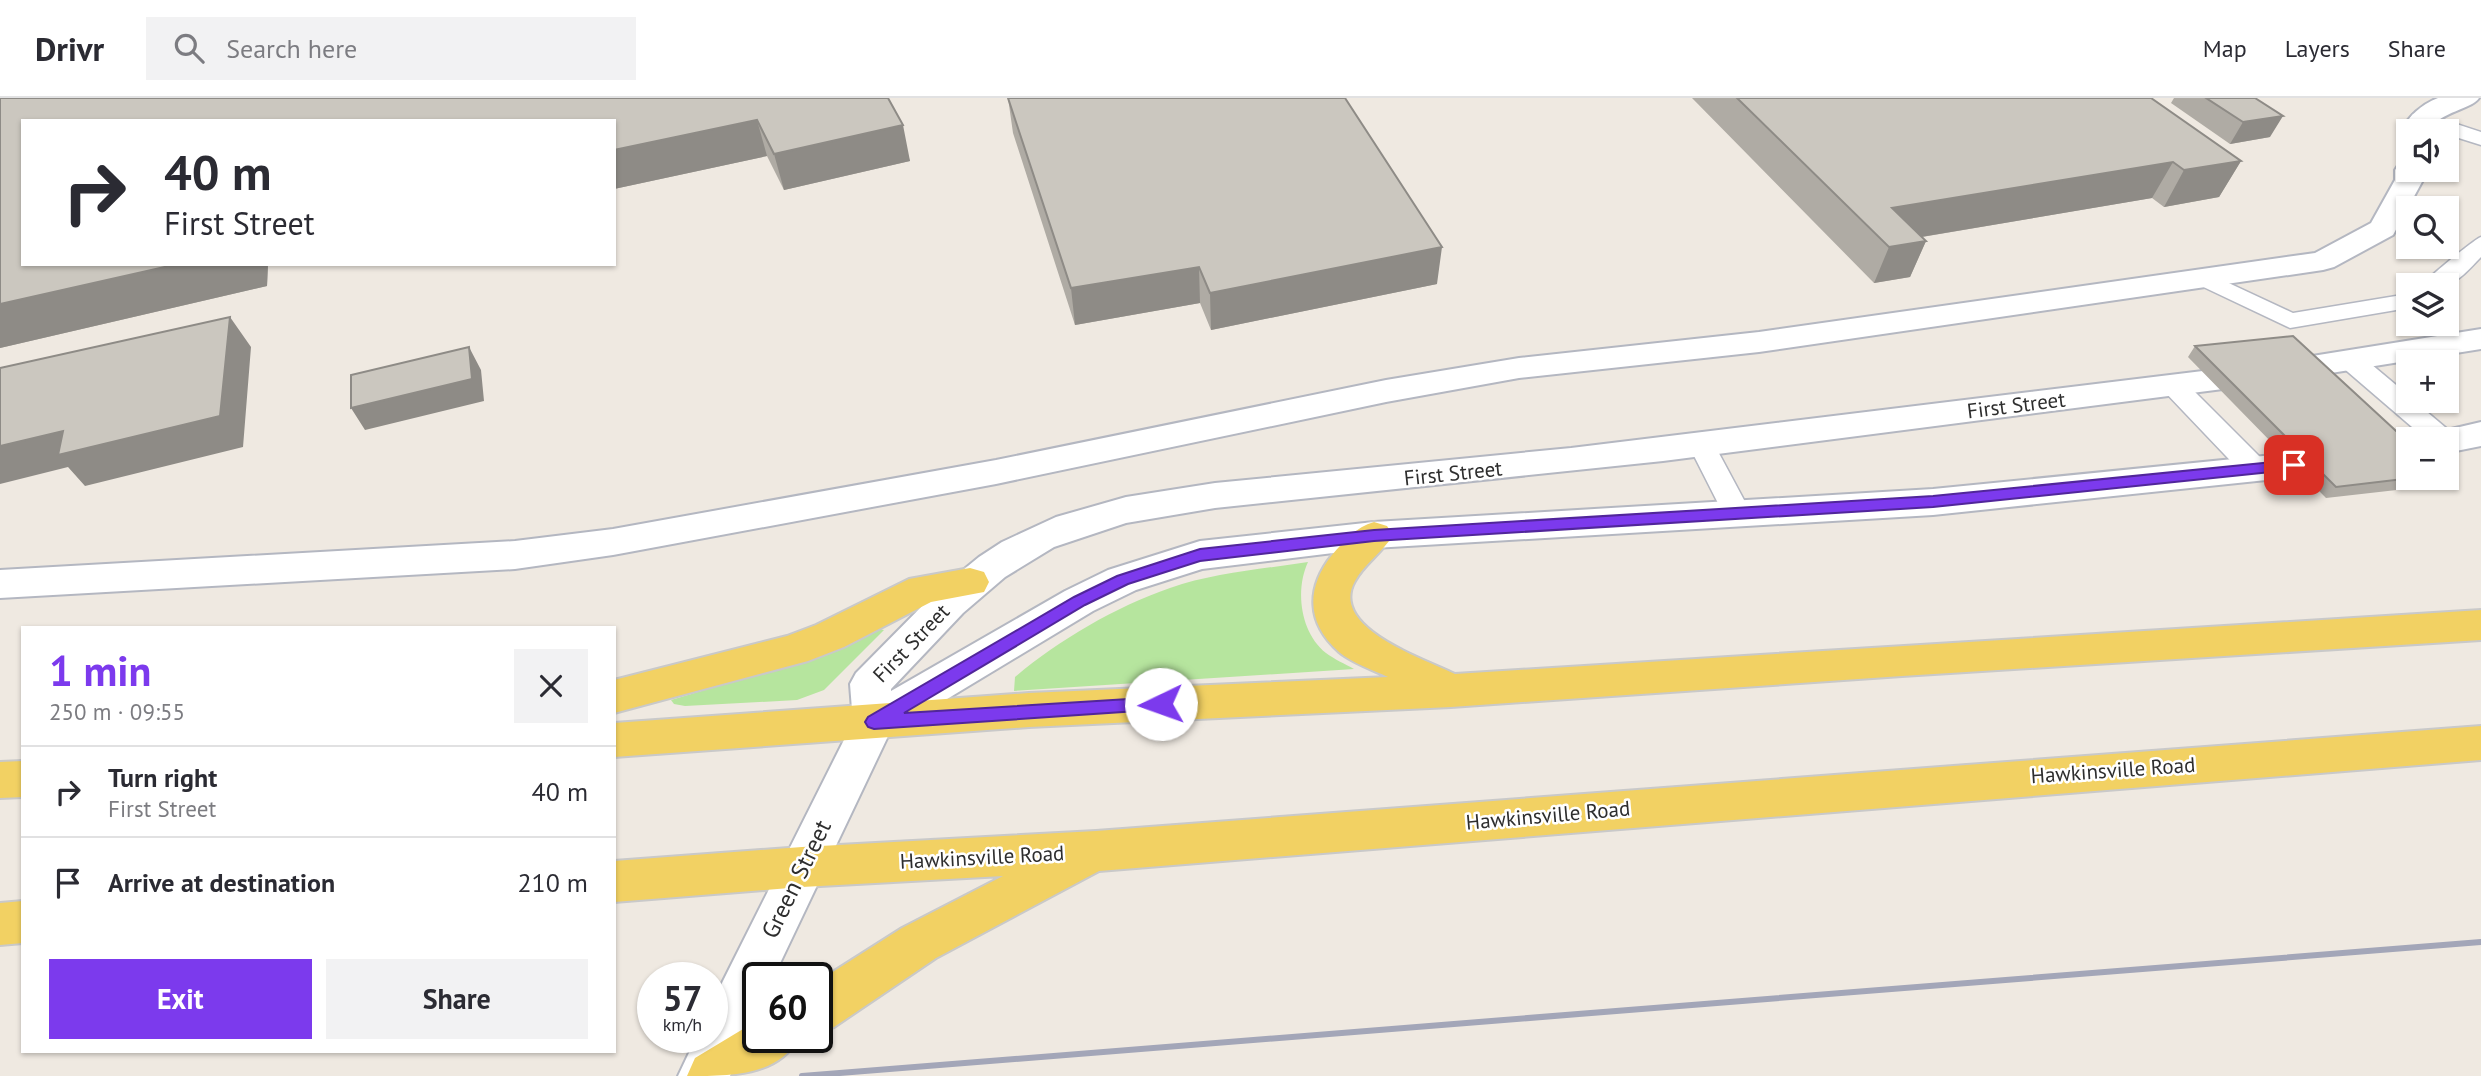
<!DOCTYPE html>
<html lang="en">
<head>
<meta charset="utf-8">
<style>
  body { margin:0; font-family:"PT Sans",sans-serif; background:#f2f2f3; color:#2b2b33; height:100vh; display:flex; flex-direction:column; font-size:26px; white-space:nowrap }
  * { box-sizing:border-box; margin:0 }
  p { font-size:23px; color:#7c7c81 }
  .icon { flex:none; width:38px; height:38px; fill:none; stroke:currentColor; stroke-width:2; stroke-linecap:round; stroke-linejoin:round }
  .map { position:relative; flex:1; overflow:hidden }
  .sheet { position:absolute; left:21px; top:528px; width:595px; height:427px; display:flex; flex-direction:column; background:#fff; border-radius:0px; box-shadow:0 2px 5px #0004 }
  .sheet>* { flex:none }
  .top-card { position:absolute; left:21px; top:21px; width:595px; height:147px; border-radius:0px; box-shadow:0 2px 5px #0004; background:#fff; color:#2b2b33; overflow:hidden }
  .buttons { position:absolute; left:2396px; top:21px; display:grid; gap:14px }
  .buttons a { display:grid; place-items:center; width:63px; height:63px; border-radius:0px; background:#fff; box-shadow:0 2px 5px #0004; font-size:35px }
  .speed { position:absolute; left:637px; top:864px; display:flex; gap:14px; font-size:35px; font-weight:700; text-align:center }
  .speed>* { display:grid; place-content:center; width:91px; height:91px; border-radius:50%; background:#fff; box-shadow:0 2px 5px #0004; line-height:1 }
  .speed small { font-size:18px; font-weight:400 }
  .speed .limit { border:4px solid #111; border-radius:10px; background:#fff; color:#111 }
  .pin { position:absolute; display:grid; place-items:center; width:60px; height:60px; color:#fff; margin:-30px; border-radius:14px; box-shadow:0 4px 10px #0006 }
  .me { position:absolute; width:77px; margin:-38px; rotate:267deg; stroke-linejoin:round; filter:drop-shadow(0 0 5px #0008) }
  .turn { display:flex; align-items:center; gap:24px; height:147px; padding:0 28px; font-size:32px }
  .turn .icon { width:91px; height:91px; stroke-width:2.5 }
  .turn b { display:block; font-size:49px; line-height:60px }
  .round { display:grid; place-items:center; flex:none; width:74px; height:74px; border-radius:0px; background:#f2f2f3 }
  .head { display:flex; align-items:center; justify-content:space-between; height:119px; padding:0 28px }
  h1 { font-size:42px; font-weight:800; line-height:52px; color:#7c3aed }
  .primary-button { display:flex; gap:14px; margin-top:auto; padding:14px 28px }
  .primary-button a { flex:1; height:80px; border-radius:0px; background:#7c3aed; color:#fff; font-size:28px; font-weight:800; line-height:80px; text-align:center }
  .primary-button a+a { background:#f2f2f3; color:#2b2b33 }
  ul { padding:0; list-style:none }
  li { display:flex; align-items:center; gap:21px; height:91px; padding:0 28px; border-top:2px solid #e1e1e2 }
  li div { flex:1 }
  li b { display:block; font-size:26px }
  li em { font-style:normal }
  header { display:flex; align-items:center; gap:42px; box-sizing:border-box; height:98px; padding:0 35px; background:#fff; border-bottom:2px solid #e1e1e2 }
  header strong { font-size:33px }
  nav { display:flex; gap:38px; margin-inline-start:auto; font-size:24px }
  .search { width:490px; height:63px; background:#f2f2f3; display:flex; align-items:center; gap:18px; box-sizing:border-box; padding:0 24px; border-radius:0px; color:#7c7c81; font-size:26px }
  .map>svg:first-child { display:block }
  .green { fill:#b6e59e }
  .lines { fill:none; stroke-linecap:round; stroke-linejoin:round }
  .service-casing { stroke:#b4b7c1; stroke-width:3 }
  .minor-casing { stroke:#b4b7c1; stroke-width:4 }
  .tertiary-casing { stroke:#b4b7c1; stroke-width:4 }
  .primary-casing { stroke:#c9c9c9; stroke-width:4 }
  .service { fill:#fff; fill-rule:evenodd }
  .minor { fill:#fff; fill-rule:evenodd }
  .tertiary { fill:#fff; fill-rule:evenodd }
  .primary { fill:#f2d163; fill-rule:evenodd }
  .rail { stroke:#a3a6b8; stroke-width:6 }
  .wall { fill:#afaba4 }
  .shaded-wall { fill:#8e8b86 }
  .building { fill:#cbc7bf; stroke:#8e8b86; stroke-width:2 }
  .route { fill:#7c3aed; stroke:#51269a; stroke-width:2 }
  .labels { text-anchor:middle; dominant-baseline:central; stroke-width:5; stroke-linejoin:round; paint-order:stroke }
  .street-label { font-size:21px; fill:#2e2e2e; stroke:#fff }
  .near-street-label { font-size:24px; fill:#2e2e2e; stroke:#fff }
</style>
</head>
<body>
<header>
<strong>Drivr</strong>
<div class="search"><svg class="icon" aria-label="search" viewBox="0 0 24 24"><circle cx="10" cy="10" r="6"/><path d="M15 15l6 6"/></svg>Search here</div>
<nav><a>Map</a><a>Layers</a><a>Share</a></nav>
</header>
<div class="map">
<svg width="2481" height="978" viewBox="0 0 2481 978">
  <rect width="100%" height="100%" fill="#efe9e1"/>
  <!-- green -->
  <path class="green" d="M1308 464C1295 492 1300 534 1326 555 1334 561 1345 566 1354 571L1014 593 1015 579C1059 542 1115 509 1170 490 1213 475 1263 471 1308 464Z
    M878 531 884 532 824 592 797 602 685 608 674 606 671 602 783 569Z"/>
  <g class="lines">
    <!-- service casing -->
    <g class="service-casing">
      <path id="service" d="M2420 14 2481 34V47L2446 36V33L2413 24 2410 20 2413 16Z
        M2481 139V159C2456 185 2456 187 2422 187 2425 182 2476 140 2481 139Z
        M2203 173 2293 215 2408 196V210L2290 230 2195 185 2191 180 2195 175Z
        M2350 254 2359 256 2408 297V303H2414L2452 335 2456 341 2452 347 2446 349V341H2426L2341 268 2337 262 2341 256Z
        M2173 279 2182 281 2265 364 2269 371 2265 378 2255 380 2245 378 2164 293 2160 287 2164 281Z
        M1701 337 1711 340 1714 346 1751 415 1747 422 1737 425 1727 422 1723 415 1688 346 1691 340Z"/>
    </g>
    <!-- minor casing -->
    <g class="minor-casing">
      <path id="minor" d="M2438 0H2479C2472 11 2442 13 2426 33H2408V40L2404 39 2400 33C2410 18 2420 7 2438 0Z
        M2408 64V72H2423V82L2393 137 2334 169 2323 172 1759 254 1519 280 1386 304 996 386 613 457 515 471 0 500V472L515 443 613 431 996 362 1386 282 1519 260 1759 234 2315 155 2371 125 2395 82V72L2399 66Z"/>
    </g>
    <!-- tertiary casing -->
    <g class="tertiary-casing">
      <path id="tertiary" d="M2481 231V251L2306 279 2294 276 2290 269 2294 262 2306 259Z
        M2211 272 2223 275 2228 283 2223 291 1663 363 1215 410 1126 425 1054 449 1005 479 963 515 891 591V593L1065 493 1108 472 1200 443 1374 424 1933 391 2294 355 2307 358 2312 367 2307 376 2294 379 1933 417 1374 450 1202 471 1136 492 1093 513 889 636 773 880H758V915L730 978H678L696 940H712V905L853 624 850 586 856 575 935 495 979 459 1002 444 1056 419 1126 399 1215 385 1571 350Z
        M2481 324V348L2446 355V341H2430L2434 335Z"/>
    </g>
    <!-- primary casing -->
    <g class="primary-casing">
      <path id="primary" d="M1374 424 1387 428 1393 437C1383 454 1364 466 1355 483 1328 530 1425 561 1455 576L2481 512V542L1902 578 1451 609 1029 629 614 659V625L1029 595 1388 579C1373 572 1352 565 1339 554 1306 525 1306 490 1332 457 1344 443 1356 429 1374 424Z
        M970 470 984 474 989 484 984 494 931 504 844 549 808 563 614 615V582L787 538 816 527 909 481Z
        M2481 628V662L1099 773 936 860 834 929 817 935V884L902 830 1003 778 802 789 614 804V763L802 749 1096 733Z
        M23 663V699L0 700V664Z
        M23 803V845L0 847V805Z
        M758 922V940H798C779 978 730 978 687 978L695 960Z"/>
    </g>
    <!-- service -->
    <use href="#service" class="service"/>
    <!-- minor -->
    <use href="#minor" class="minor"/>
    <!-- tertiary -->
    <use href="#tertiary" class="tertiary"/>
    <!-- primary -->
    <use href="#primary" class="primary"/>
    <!-- rail -->
    <path class="rail" d="M802 978 2481 844"/>
  </g>
  <!-- wall -->
  <path class="wall" d="M0 0H888L910 63 784 92 767 58 614 91V23H23V166H268L267 188 0 250Z
    M1008 0 1437 186 1211 232 1200 205 1075 227 1013 35Z
    M1692 0H2151L2241 63 2219 99 2164 109 2152 100 1922 139 1926 143 1910 179 1874 185Z
    M2174 0H2255L2270 39 2230 46 2171 5Z
    M2195 248 2408 380H2440L2432 388 2326 400 2188 259Z"/>
  <!-- shaded-wall -->
  <path class="shaded-wall" d="M2283 18 2270 39 2230 46 2243 24Z
    M757 22 767 58 614 91V52Z
    M903 27 910 63 784 92 774 56Z
    M2241 63 2219 99 2164 109 2184 72Z
    M2173 64 2152 100 1885 145 1892 110Z
    M1926 143 1910 179 1874 185 1889 149Z
    M1442 149 1437 186 1211 232 1210 195Z
    M178 166H268L267 188 0 250V206Z
    M1199 169 1200 205 1075 227 1071 190Z
    M230 219 251 249 243 349 85 388 68 369 0 386V348Z
    M469 249 481 272 484 303 365 332 351 310Z"/>
  <!-- building -->
  <path class="building" d="M0 0H888L903 27 774 56 757 22 614 52V23H23V166H178L0 206Z
    M1008 0H1345L1442 149 1210 195 1199 169 1071 190Z
    M1737 0H2151L2241 63 2184 72 2173 64 1892 110 1926 143 1889 149Z
    M2206 0H2255L2283 18 2243 24Z
    M230 219 220 318 58 357 63 333 0 348V270Z
    M2293 238 2408 344V380H2412L2336 389 2195 248Z
    M469 249 472 281 351 310V277Z"/>
  <!-- route -->
  <path class="route" d="M2294 362 2299 364 2301 367 2299 371 1933 409 1374 443 1200 463 1128 486 1085 507 904 615 1161 599 1167 601 1170 606 1167 611 874 631 868 629 865 624 868 619 1074 499 1117 478 1200 451 1374 432 1933 398Z"/>
  <g class="labels">
    <!-- street labels -->
    <g class="street-label">
      <text transform="translate(2016 307) rotate(-7)">First Street</text>
      <text transform="translate(1453 375) rotate(-6)">First Street</text>
      <text transform="translate(911 545) rotate(-46)">First Street</text>
      <text transform="translate(2113 672) rotate(-4)">Hawkinsville Road</text>
      <text transform="translate(1548 717) rotate(-5)">Hawkinsville Road</text>
      <text transform="translate(982 759) rotate(-3)">Hawkinsville Road</text>
    </g>
    <!-- near-street labels -->
    <g class="near-street-label">
      <text transform="translate(796 781) rotate(-64)">Green Street</text>
    </g>
  </g>
</svg>
<div class="buttons">
<a><svg class="icon" aria-label="sound" viewBox="0 0 24 24"><path d="M4 9h4l5-4v14l-5-4H4zM17 9q2 3 0 6"/></svg></a>
<a><svg class="icon" aria-label="search" viewBox="0 0 24 24"><circle cx="10" cy="10" r="6"/><path d="M15 15l6 6"/></svg></a>
<a><svg class="icon" aria-label="layers" viewBox="0 0 24 24"><path d="M12 4l9 5-9 5-9-5zM3 14l9 5 9-5"/></svg></a>
<a>+</a>
<a>−</a>
</div>
<div class="speed"><div>57<small>km/h</small></div><div class="limit">60</div></div>
<div class="pin" style="left:2294px;top:367px;background:#d93025"><svg class="icon" aria-label="arrive" viewBox="0 0 24 24"><path d="M6 21V4h12l-3 4 3 4H6"/></svg></div>
<svg class="me" style="left:1161px;top:606px" viewBox="-20 -20 40 40"><circle r="19" fill="#fff"/><path d="M0-13L10 11 0 6-10 11z" fill="#7c3aed"/></svg>
<div class="top-card">
<div class="turn"><svg class="icon" aria-label="right" viewBox="0 0 24 24"><path d="M7 20v-9h11M14 6l5 5-5 5"/></svg><div><b>40 m</b>First Street</div></div>
</div>
<section class="sheet">
<div class="head"><div><h1>1 min</h1><p>250 m · 09:55</p></div><a class="round"><svg class="icon" aria-label="close" viewBox="0 0 24 24"><path d="M6 6l12 12M18 6L6 18"/></svg></a></div>
<ul>
<li><svg class="icon" aria-label="right" viewBox="0 0 24 24"><path d="M7 20v-9h11M14 6l5 5-5 5"/></svg><div><b>Turn right</b><p>First Street</p></div><em>40 m</em></li>
<li><svg class="icon" aria-label="arrive" viewBox="0 0 24 24"><path d="M6 21V4h12l-3 4 3 4H6"/></svg><div><b>Arrive at destination</b></div><em>210 m</em></li>
</ul>
<div class="primary-button"><a>Exit</a><a>Share</a></div>
</section>
</div>
</body>
</html>
